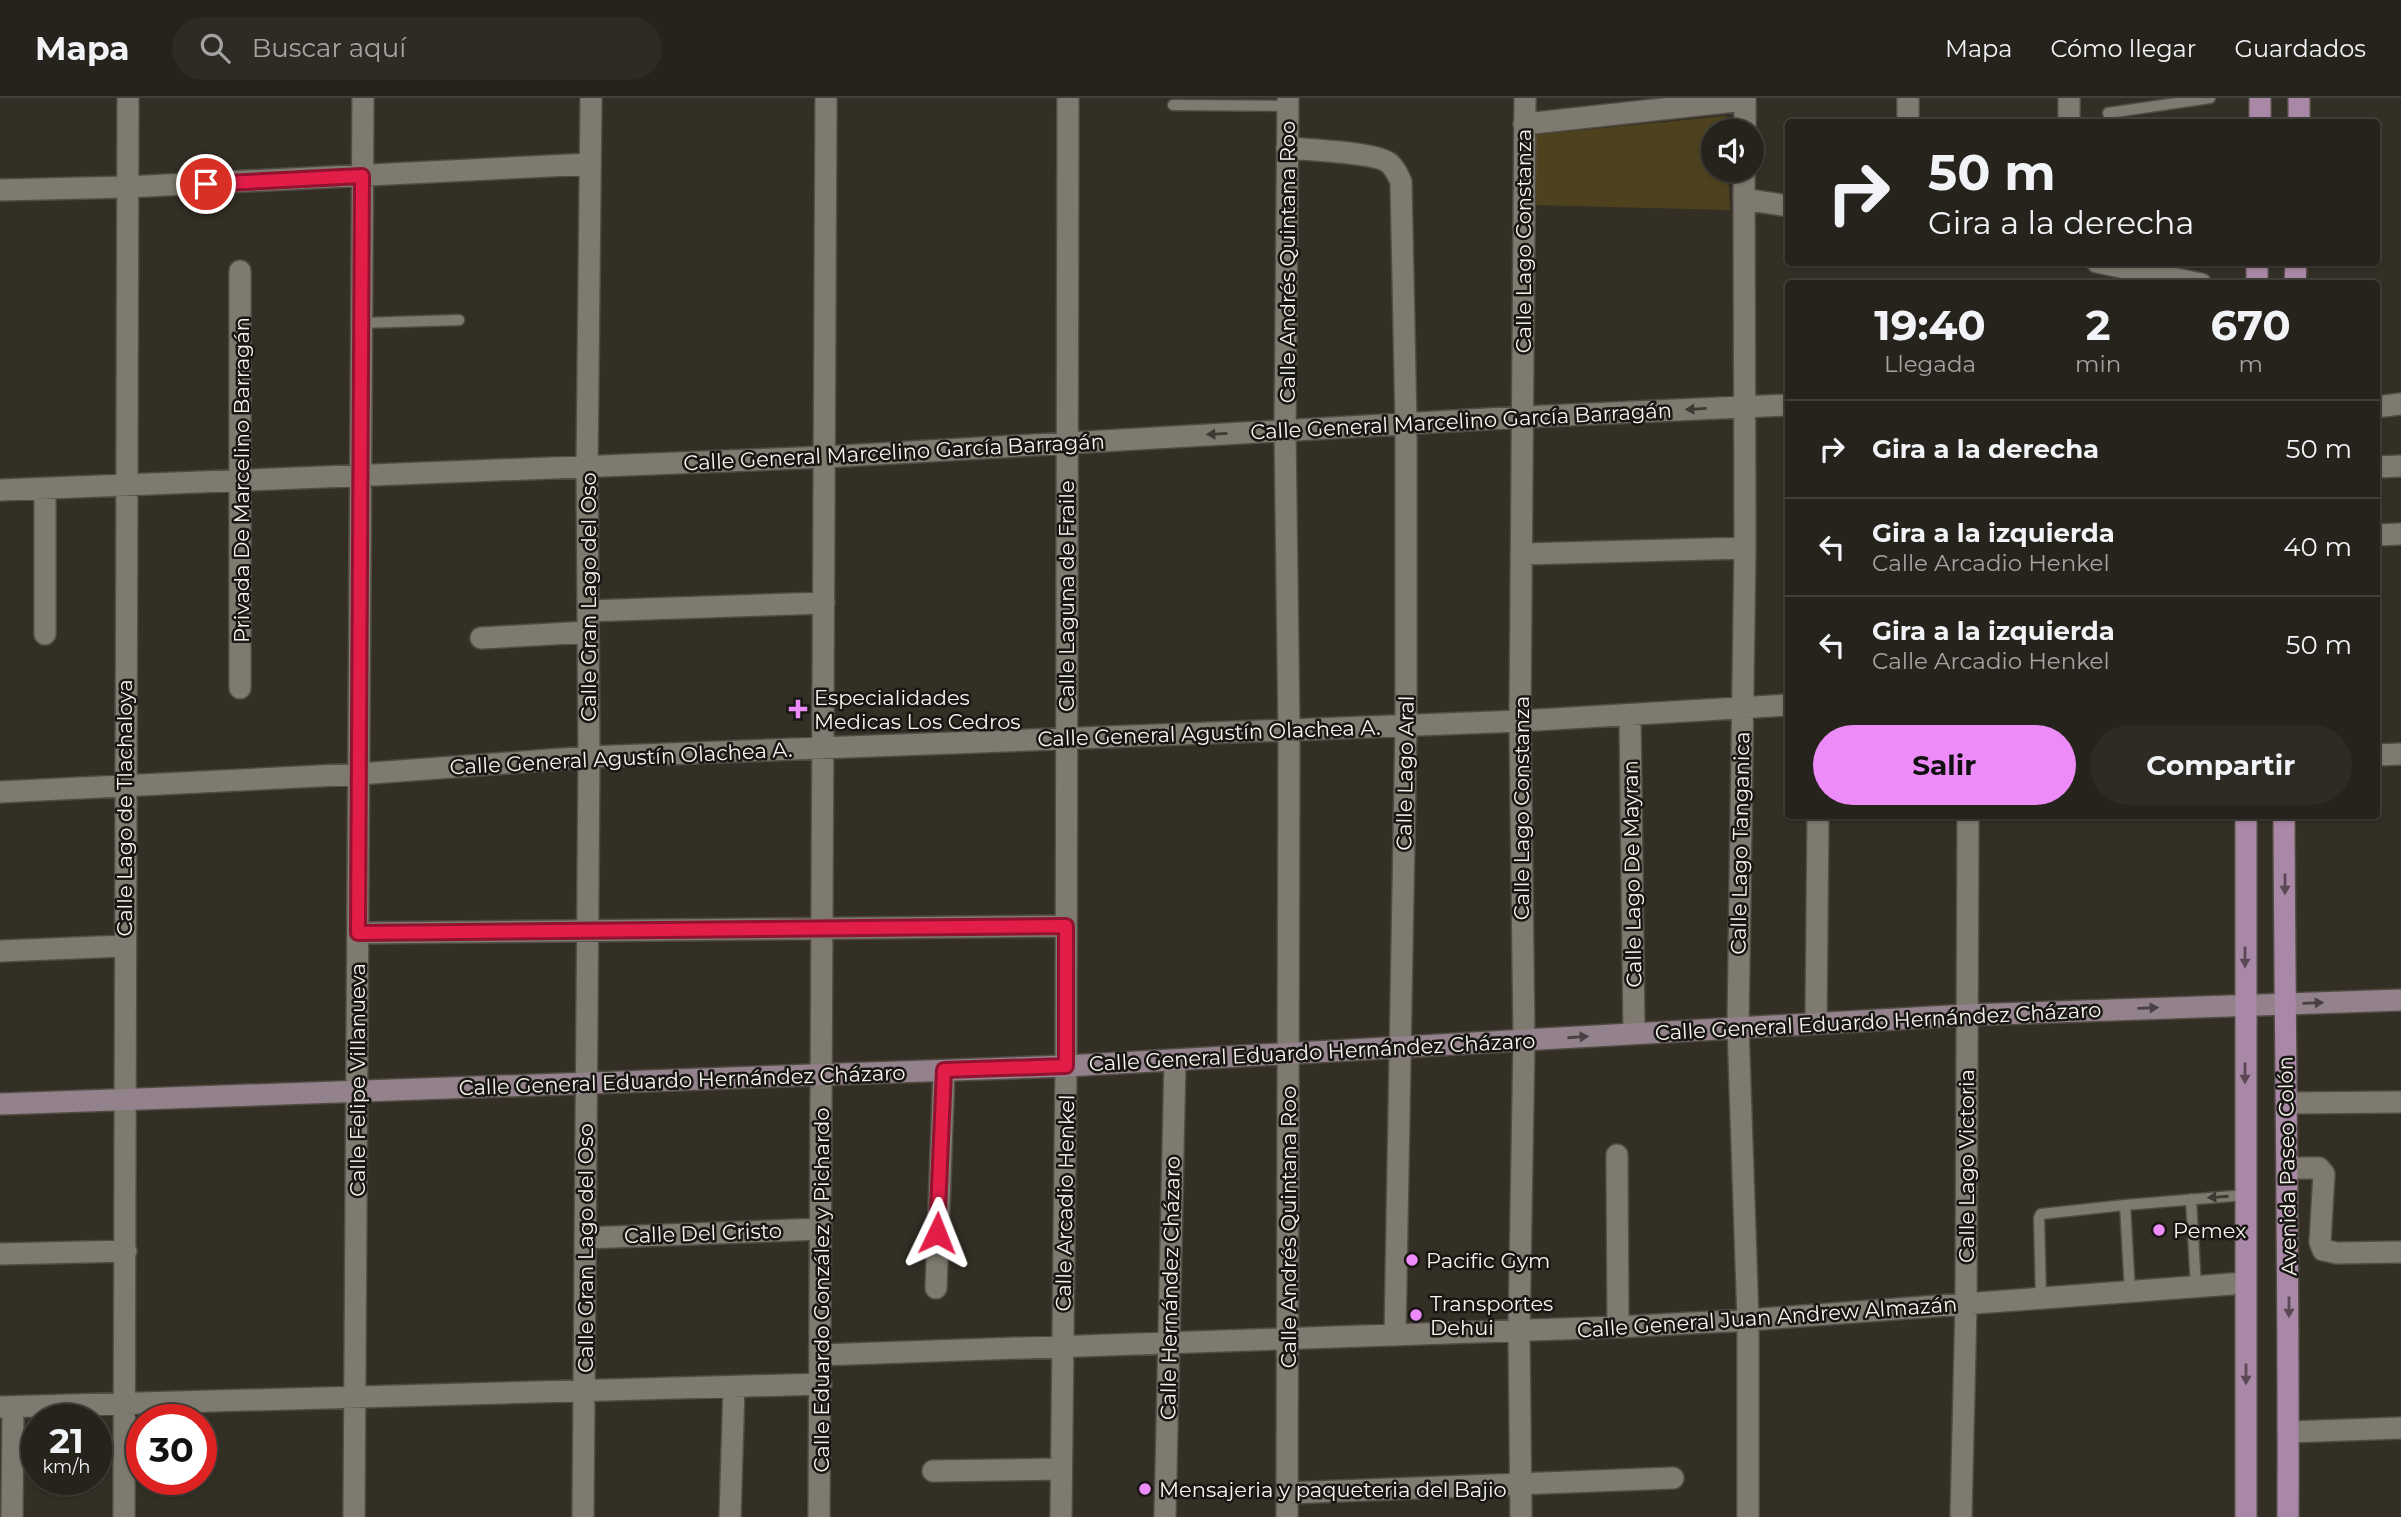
<!DOCTYPE html>
<html lang="es">
<head>
<meta charset="utf-8">
<style>
  body { margin:0; font-family:Montserrat,sans-serif; background:#2e2b25; color:#f1f3f6; height:100vh; display:flex; flex-direction:column; font-size:26px; white-space:nowrap }
  * { box-sizing:border-box; margin:0 }
  p { font-size:23px; color:#a4a4a3 }
  .icon { flex:none; width:38px; height:38px; fill:none; stroke:currentColor; stroke-width:2; stroke-linecap:round; stroke-linejoin:round }
  .map { position:relative; flex:1; overflow:hidden }
  .panel { position:absolute; left:1785px; top:182px; width:595px; height:539px; display:flex; flex-direction:column; background:#26231c; border-radius:7px; box-shadow:0 2px 5px #0004,0 0 0 2px #42403b }
  .panel>* { flex:none }
  .hud { position:absolute; left:1785px; top:21px; width:595px; height:147px; border-radius:7px; box-shadow:0 2px 5px #0004,0 0 0 2px #42403b; background:#26231c; color:#f1f3f6; overflow:hidden }
  .fabs { position:absolute; left:1701px; top:21px; display:grid; gap:14px }
  .fabs a { display:grid; place-items:center; width:63px; height:63px; border-radius:50%; background:#26231c; box-shadow:0 2px 5px #0004,0 0 0 2px #42403b; font-size:35px }
  .speed { position:absolute; left:21px; top:1306px; display:flex; gap:14px; font-size:35px; font-weight:700; text-align:center }
  .speed>* { display:grid; place-content:center; width:91px; height:91px; border-radius:50%; background:#26231c; box-shadow:0 2px 5px #0004,0 0 0 2px #42403b; line-height:1 }
  .speed small { font-size:18px; font-weight:400 }
  .speed .limit { border:10px solid #d22; background:#fff; color:#111 }
  .pin { position:absolute; display:grid; place-items:center; width:60px; height:60px; color:#fff; margin:-30px; border:4px solid #fff; border-radius:50%; box-shadow:0 2px 7px #0007 }
  .me { position:absolute; width:77px; margin:-38px; rotate:2deg; stroke-linejoin:round; filter:drop-shadow(0 0 5px #0008) }
  .turn { display:flex; align-items:center; gap:24px; height:147px; padding:0 28px; font-size:32px }
  .turn .icon { width:91px; height:91px; stroke-width:2.5 }
  .turn b { display:block; font-size:49px; line-height:60px }
  .eta { display:flex; justify-content:space-evenly; align-items:center; height:119px; text-align:center }
  .eta b { font-size:42px; font-weight:700; line-height:49px }
  .button { display:flex; gap:14px; margin-top:auto; padding:14px 28px }
  .button a { flex:1; height:80px; border-radius:42px; background:#ed8cf9; color:#111; font-size:28px; font-weight:700; line-height:80px; text-align:center }
  .button a+a { background:#2e2b25; color:#f1f3f6 }
  ul { padding:0; list-style:none }
  li { display:flex; align-items:center; gap:21px; height:98px; padding:0 28px; border-top:2px solid #42403b }
  li div { flex:1 }
  li b { display:block; font-size:26px }
  li em { font-style:normal }
  header { display:flex; align-items:center; gap:42px; box-sizing:border-box; height:98px; padding:0 35px; background:#26231c; border-bottom:2px solid #42403b }
  header strong { font-size:33px }
  nav { display:flex; gap:38px; margin-inline-start:auto; font-size:24px }
  .search { width:490px; height:63px; background:#2e2b25; display:flex; align-items:center; gap:18px; box-sizing:border-box; padding:0 24px; border-radius:38px; color:#a4a4a3; font-size:26px }
  .map>svg:first-child { display:block }
  .green { fill:#4e421e }
  .lines { fill:none; stroke-linecap:round; stroke-linejoin:round }
  .service-casing { stroke:#504c44; stroke-width:13 }
  .minor-casing { stroke:#504c44; stroke-width:24 }
  .secondary-casing { stroke:#504c44; stroke-width:24 }
  .primary-casing { stroke:#504c44; stroke-width:24 }
  .service { stroke:#7e7a6f; stroke-width:10 }
  .minor { stroke:#7e7a6f; stroke-width:21 }
  .secondary { stroke:#93818b; stroke-width:21 }
  .primary { stroke:#a987a6; stroke-width:21 }
  .oneway { fill:#3c3a33 }
  .oneway2 { fill:#5a4955 }
  .oneway3 { fill:#4a4143 }
  .route-casing { stroke:#92132f; stroke-width:18 }
  .route { stroke:#e11d48; stroke-width:12 }
  .poi-dot { fill:#ed8cf9; stroke:#191713; stroke-width:2.5 }
  .labels { text-anchor:middle; dominant-baseline:central; stroke-width:5; stroke-linejoin:round; paint-order:stroke }
  .street-label { font-size:21px; fill:#f6f4ed; stroke:#191713 }
  .poi-label { font-size:21px; fill:#f6f4ed; stroke:#191713; text-anchor:start }
</style>
</head>
<body>
<header>
<strong>Mapa</strong>
<div class="search"><svg class="icon" aria-label="search" viewBox="0 0 24 24"><circle cx="10" cy="10" r="6"/><path d="M15 15l6 6"/></svg>Buscar aquí</div>
<nav><a>Mapa</a><a>Cómo llegar</a><a>Guardados</a></nav>
</header>
<div class="map">
<svg width="2401" height="1419" viewBox="0 0 2401 1419">
  <rect width="100%" height="100%" fill="#332f25"/>
  <!-- green -->
  <path class="green" d="M1726 18 1727 33H1713V72H1728L1730 112 1533 107 1534 37Z"/>
  <g class="lines">
    <!-- service casing -->
    <g class="service-casing">
      <path id="service" d="M1173 7 1288 8
        M2108 15 2210 0
        M361 225 459 222
        M2191 1101 2196 1190
        M2125 1107 2245 1097
        M2041 1201 2039 1120 2041 1116 2125 1107 2130 1194"/>
    </g>
    <!-- minor casing -->
    <g class="minor-casing">
      <path id="minor" d="M1908 0V24
        M2069 24V0
        M1524 26 1745 2
        M1745 33V0
        M1287 50C1307 52 1376 54 1389 65 1395 70 1398 77 1401 84L1406 326V627L1395 1237
        M1744 72 1745 450 1738 929 1748 1222V1419
        M0 92 127 89 590 66
        M1744 101 1788 108
        M2097 164 2201 186
        M240 173V590
        M2376 309 2401 306
        M2376 369 2401 368
        M45 391V536
        M0 392 824 359 1522 319 1788 307
        M2376 437 2401 436
        M1521 456 1745 450
        M588 513 824 505
        M481 540 588 534
        M1630 617 1634 935
        M2376 657 2401 656
        M0 694 359 676 589 659 1520 623 1788 607
        M358 835 1066 828
        M0 853 124 848
        M1816 925 1818 718
        M2287 1005 2401 1004
        M1617 1057 1618 1229
        M2289 1070H2319L2324 1076 2320 1144 2323 1152 2337 1155 2401 1154
        M585 1140 821 1131
        M0 1156 126 1153
        M936 1190 944 973
        M821 1257 1618 1229 1748 1222 2245 1185
        M0 1309 821 1286
        M2289 1334 2401 1330
        M933 1373 1061 1371
        M1288 1395 1673 1380
        M12 1419 13 1309
        M124 1419 128 0
        M354 1419 363 0
        M583 1419 589 659 587 369 591 0
        M730 1419 734 1289
        M819 1419 826 0
        M1061 1419 1066 968 1068 0
        M1165 1419 1175 962
        M1287 1419 1289 633 1285 332 1288 0
        M1521 1419 1519 1233 1524 942 1520 623 1525 0
        M1961 1419 1966 1206 1968 718"/>
    </g>
    <!-- secondary casing -->
    <g class="secondary-casing">
      <path id="secondary" d="M0 1006 1066 968 1967 917 2401 902"/>
    </g>
    <!-- primary casing -->
    <g class="primary-casing">
      <path id="primary" d="M2260 24V0
        M2299 24V0
        M2257 186V164
        M2295 186 2296 164
        M2246 718V1419
        M2284 718C2285 951 2289 1185 2288 1419"/>
    </g>
    <!-- service -->
    <use href="#service" class="service"/>
    <!-- minor -->
    <use href="#minor" class="minor"/>
    <!-- secondary -->
    <use href="#secondary" class="secondary"/>
    <!-- primary -->
    <use href="#primary" class="primary"/>
  </g>
  <!-- one-way arrows -->
  <defs><path id="oneway-solid" d="M-6-.8H1V-3.2L6.5 0L1 3.2V.8H-6Z" transform="scale(1.75)"/></defs>
  <g class="oneway">
    <use href="#oneway-solid" transform="translate(1696 311) rotate(177)"/>
    <use href="#oneway-solid" transform="translate(1217 336) rotate(177)"/>
    <use href="#oneway-solid" transform="translate(2218 1099) rotate(176)"/>
  </g>
  <g class="oneway2">
    <use href="#oneway-solid" transform="translate(2285 786) rotate(90)"/>
    <use href="#oneway-solid" transform="translate(2245 859) rotate(90)"/>
    <use href="#oneway-solid" transform="translate(2245 975) rotate(90)"/>
    <use href="#oneway-solid" transform="translate(2289 1209) rotate(90)"/>
    <use href="#oneway-solid" transform="translate(2246 1276) rotate(90)"/>
  </g>
  <g class="oneway3">
    <use href="#oneway-solid" transform="translate(2313 905) rotate(-2)"/>
    <use href="#oneway-solid" transform="translate(2148 910) rotate(-2)"/>
    <use href="#oneway-solid" transform="translate(1578 939) rotate(-4)"/>
  </g>
  <g class="lines">
    <!-- route casing -->
    <g class="route-casing">
      <path id="route" d="M206 86 362 78 358 835 1066 828V968L944 972 937 1135"/>
    </g>
    <!-- route -->
    <use href="#route" class="route"/>
  </g>
  <!-- markers -->
  <g class="poi-dot">
    <path d="M794.5 600.5h7v7h7v7h-7v7h-7v-7h-7v-7h7z"/>
    <circle cx="2159" cy="1132" r="7"/>
    <circle cx="1412" cy="1162" r="7"/>
    <circle cx="1416" cy="1217" r="7"/>
    <circle cx="1145" cy="1391" r="7"/>
  </g>
  <g class="labels">
    <!-- street labels -->
    <g class="street-label">
      <text transform="translate(1523 143) rotate(-90)">Calle Lago Constanza</text>
      <text transform="translate(1287 164) rotate(-90)">Calle Andrés Quintana Roo</text>
      <text transform="translate(1461 323) rotate(-3)">Calle General Marcelino García Barragán</text>
      <text transform="translate(894 354) rotate(-3)">Calle General Marcelino García Barragán</text>
      <text transform="translate(241 382) rotate(-90)">Privada De Marcelino Barragán</text>
      <text transform="translate(1066 498) rotate(-90)">Calle Laguna de Fraile</text>
      <text transform="translate(588 499) rotate(-90)">Calle Gran Lago del Oso</text>
      <text transform="translate(1209 635) rotate(-2)">Calle General Agustín Olachea A.</text>
      <text transform="translate(621 660) rotate(-3)">Calle General Agustín Olachea A.</text>
      <text transform="translate(1405 675) rotate(-89)">Calle Lago Aral</text>
      <text transform="translate(124 710) rotate(-90)">Calle Lago de Tlachaloya</text>
      <text transform="translate(1521 710) rotate(-90)">Calle Lago Constanza</text>
      <text transform="translate(1740 745) rotate(-89)">Calle Lago Tanganica</text>
      <text transform="translate(1632 776) rotate(-91)">Calle Lago De Mayran</text>
      <text transform="translate(1878 923) rotate(-3)">Calle General Eduardo Hernández Cházaro</text>
      <text transform="translate(1312 954) rotate(-3)">Calle General Eduardo Hernández Cházaro</text>
      <text transform="translate(357 982) rotate(-90)">Calle Felipe Villanueva</text>
      <text transform="translate(682 982) rotate(-2)">Calle General Eduardo Hernández Cházaro</text>
      <text transform="translate(1966 1068) rotate(-90)">Calle Lago Victoria</text>
      <text transform="translate(2287 1068) rotate(-91)">Avenida Paseo Colón</text>
      <text transform="translate(1065 1105) rotate(-89)">Calle Arcadio Henkel</text>
      <text transform="translate(1288 1129) rotate(-90)">Calle Andrés Quintana Roo</text>
      <text transform="translate(703 1135) rotate(-2)">Calle Del Cristo</text>
      <text transform="translate(585 1150) rotate(-90)">Calle Gran Lago del Oso</text>
      <text transform="translate(1170 1190) rotate(-89)">Calle Hernández Cházaro</text>
      <text transform="translate(821 1192) rotate(-90)">Calle Eduardo González y Pichardo</text>
      <text transform="translate(1767 1219) rotate(-4)">Calle General Juan Andrew Almazán</text>
    </g>
    <!-- poi labels -->
    <g class="poi-label">
      <text x="814" y="599">Especialidades<tspan x="814" dy="24">Medicas Los Cedros</tspan></text>
      <text x="2173" y="1132">Pemex</text>
      <text x="1426" y="1162">Pacific Gym</text>
      <text x="1430" y="1205">Transportes<tspan x="1430" dy="24">Dehui</tspan></text>
      <text x="1159" y="1391">Mensajeria y paqueteria del Bajio</text>
    </g>
  </g>
</svg>
<div class="fabs">
<a><svg class="icon" aria-label="sound" viewBox="0 0 24 24"><path d="M4 9h4l5-4v14l-5-4H4zM17 9q2 3 0 6"/></svg></a>
</div>
<div class="speed"><div>21<small>km/h</small></div><div class="limit">30</div></div>
<div class="pin" style="left:206px;top:86px;background:#d93025"><svg class="icon" aria-label="arrive" viewBox="0 0 24 24"><path d="M6 21V4h12l-3 4 3 4H6"/></svg></div>
<svg class="me" style="left:937px;top:1135px" viewBox="-20 -20 40 40"><path d="M0-17L14 15 0 8-14 15z" fill="#e11d48" stroke="#fff" stroke-width="4"/></svg>
<div class="hud">
<div class="turn"><svg class="icon" aria-label="right" viewBox="0 0 24 24"><path d="M7 20v-9h11M14 6l5 5-5 5"/></svg><div><b>50 m</b>Gira a la derecha</div></div>
</div>
<section class="panel">
<div class="eta">
<div><b>19:40</b><p>Llegada</p></div>
<div><b>2</b><p>min</p></div>
<div><b>670</b><p>m</p></div>
</div>
<ul>
<li><svg class="icon" aria-label="right" viewBox="0 0 24 24"><path d="M7 20v-9h11M14 6l5 5-5 5"/></svg><div><b>Gira a la derecha</b></div><em>50 m</em></li>
<li><svg class="icon" aria-label="left" viewBox="0 0 24 24"><path d="M17 20v-9H6M10 6l-5 5 5 5"/></svg><div><b>Gira a la izquierda</b><p>Calle Arcadio Henkel</p></div><em>40 m</em></li>
<li><svg class="icon" aria-label="left" viewBox="0 0 24 24"><path d="M17 20v-9H6M10 6l-5 5 5 5"/></svg><div><b>Gira a la izquierda</b><p>Calle Arcadio Henkel</p></div><em>50 m</em></li>
</ul>
<div class="button"><a>Salir</a><a>Compartir</a></div>
</section>
</div>
</body>
</html>
